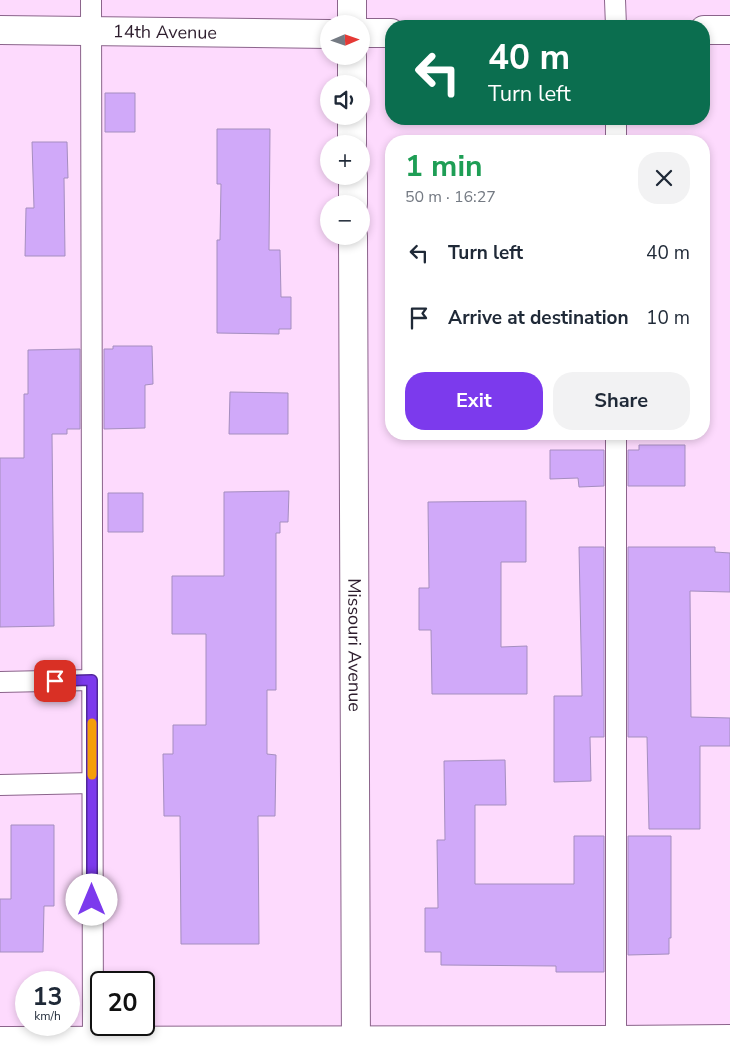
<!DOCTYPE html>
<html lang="en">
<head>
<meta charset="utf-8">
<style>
  body { margin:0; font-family:"Nunito Sans",sans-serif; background:#f2f2f3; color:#1f2937; height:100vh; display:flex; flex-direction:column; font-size:19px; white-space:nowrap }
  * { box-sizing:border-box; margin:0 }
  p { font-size:16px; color:#747a83 }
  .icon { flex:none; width:28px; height:28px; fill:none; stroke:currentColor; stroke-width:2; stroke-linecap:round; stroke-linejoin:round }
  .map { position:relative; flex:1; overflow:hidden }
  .panel { position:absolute; left:385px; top:135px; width:325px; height:305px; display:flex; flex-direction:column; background:#fff; border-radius:20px; box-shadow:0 2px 8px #0003 }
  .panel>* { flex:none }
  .banner { position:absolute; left:385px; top:20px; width:325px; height:105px; border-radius:20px; box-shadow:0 2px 8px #0003; background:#0b6e4f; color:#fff; overflow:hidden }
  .needle { width:32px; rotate:88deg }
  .tools { position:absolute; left:320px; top:15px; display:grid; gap:10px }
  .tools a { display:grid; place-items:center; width:50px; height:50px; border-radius:50%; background:#fff; box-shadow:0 2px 8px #0003; font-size:25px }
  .speed { position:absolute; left:15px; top:971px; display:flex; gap:10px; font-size:25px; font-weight:700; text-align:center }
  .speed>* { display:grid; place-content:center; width:65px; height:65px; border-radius:50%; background:#fff; box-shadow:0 2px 8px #0003; line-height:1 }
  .speed small { font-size:12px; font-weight:400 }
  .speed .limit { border:2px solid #111; border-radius:8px; background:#fff; color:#111 }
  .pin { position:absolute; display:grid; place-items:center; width:42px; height:42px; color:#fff; margin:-21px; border-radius:10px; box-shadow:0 2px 8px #0006 }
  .me { position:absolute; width:55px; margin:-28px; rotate:0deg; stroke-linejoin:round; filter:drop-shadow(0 0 4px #0008) }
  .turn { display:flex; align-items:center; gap:18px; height:105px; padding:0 20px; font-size:22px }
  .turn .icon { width:65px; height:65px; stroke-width:2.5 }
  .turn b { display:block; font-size:35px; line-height:42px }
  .round { display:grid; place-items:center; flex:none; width:52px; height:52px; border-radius:20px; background:#f2f2f3 }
  .overview { display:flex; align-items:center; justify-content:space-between; height:85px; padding:0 20px }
  h1 { font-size:30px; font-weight:700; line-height:38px; color:#1e9e55 }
  .button { display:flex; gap:10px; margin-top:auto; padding:10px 20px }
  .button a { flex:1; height:58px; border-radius:20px; background:#7c3aed; color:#fff; font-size:20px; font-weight:700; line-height:58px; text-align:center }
  .button a+a { background:#f2f2f3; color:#1f2937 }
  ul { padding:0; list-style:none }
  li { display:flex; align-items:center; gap:15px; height:65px; padding:0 20px }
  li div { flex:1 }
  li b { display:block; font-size:19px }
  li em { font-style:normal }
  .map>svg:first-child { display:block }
  .building { fill:#d0a9f9; stroke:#a58ebf }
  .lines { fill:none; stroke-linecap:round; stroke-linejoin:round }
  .lane-casing { stroke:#8b648b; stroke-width:22 }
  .street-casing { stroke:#8b648b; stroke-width:30 }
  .lane { stroke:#fff; stroke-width:20 }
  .street { stroke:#fff; stroke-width:28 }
  .route-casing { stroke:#51269a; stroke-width:12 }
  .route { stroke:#7c3aed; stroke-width:9 }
  .slow { stroke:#f59e0b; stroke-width:9 }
  .labels { text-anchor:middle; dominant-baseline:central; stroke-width:5; stroke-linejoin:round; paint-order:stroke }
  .street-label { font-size:18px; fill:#2d1d2d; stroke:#faf1f9 }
</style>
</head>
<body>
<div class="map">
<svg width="730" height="1052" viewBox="0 0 730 1052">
  <rect width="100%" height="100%" fill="#fddafd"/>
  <!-- building -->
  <path class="building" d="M105 93H135V132H105Z
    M217 129H270L269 250H280L281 297H291V329H279V334L217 333V240H220L221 184H217Z
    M32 142H67L68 178H64L65 256H25L26 208H34Z
    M113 346H152L153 384 145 385V428L104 429V349H113Z
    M80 349V429H67V434H52L54 626 0 627V458H24V394H28V350Z
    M230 392 288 393V434H229Z
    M639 445H685V486H628V450H639Z
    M550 450H604V486L579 487 578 478 550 479Z
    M289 491 288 522H280V533H276V690H267V754L276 755 275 816H258L259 944H181L180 816H164L163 754H173V725H206V634H172V576H224V492Z
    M108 493H143V532H108Z
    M526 501V562H501V647L527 646V694H432L431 630H419V588H429L428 502Z
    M579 547H604V737H590L591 781 554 782V696H582Z
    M628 547H715V552L730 553V592L690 591 691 717 730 718V746H700V829H649L647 737H628Z
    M505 760 506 805H475V884H574V836H604V972H556V966L441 965V952H425V908H438L437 840H445L444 761Z
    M11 825H54V906H44L43 952H0V899H11Z
    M628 836H671V938H669V954L628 955Z"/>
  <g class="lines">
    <!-- lane casing -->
    <g class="lane-casing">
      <path id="lane" d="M91 0 93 1052
        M615 0 616 26
        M616 119V141
        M616 434V1052
        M0 682 92 680
        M0 785 92 783"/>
    </g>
    <!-- street casing -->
    <g class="street-casing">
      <g id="street">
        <path d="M352 0V24"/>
        <path id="s1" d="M0 30 329 34"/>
        <path d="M704 30H730"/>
        <path d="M361 33H391"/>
        <path d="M352 84V56"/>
        <path d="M352 116V144"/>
        <path d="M353 176V204"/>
        <path id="s2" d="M353 236 356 1052"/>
        <path d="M0 1041 616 1040 730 1039"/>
      </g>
    </g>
    <!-- lane -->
    <use href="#lane" class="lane"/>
    <!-- street -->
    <use href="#street" class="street"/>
  </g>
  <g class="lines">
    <!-- route casing -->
    <g class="route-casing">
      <path id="route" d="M55 681 92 680V900"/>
    </g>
    <!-- route -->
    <use href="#route" class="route"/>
    <!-- slow -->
    <path class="slow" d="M92 723V775"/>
  </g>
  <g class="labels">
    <!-- street labels -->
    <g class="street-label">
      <text stroke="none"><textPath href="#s1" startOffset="165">14th Avenue</textPath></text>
      <text stroke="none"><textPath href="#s2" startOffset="409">Missouri Avenue</textPath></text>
    </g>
  </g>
</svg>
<div class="tools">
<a><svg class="needle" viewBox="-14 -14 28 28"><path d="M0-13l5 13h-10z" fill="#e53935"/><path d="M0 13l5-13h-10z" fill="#747a83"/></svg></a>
<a><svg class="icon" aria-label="sound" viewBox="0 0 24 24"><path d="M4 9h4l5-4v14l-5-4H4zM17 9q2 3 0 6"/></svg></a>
<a>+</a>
<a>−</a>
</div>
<div class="speed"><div>13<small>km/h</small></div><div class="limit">20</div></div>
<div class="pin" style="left:55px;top:681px;background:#d93025"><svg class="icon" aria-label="arrive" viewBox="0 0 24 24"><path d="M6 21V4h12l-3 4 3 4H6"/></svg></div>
<svg class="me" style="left:92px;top:900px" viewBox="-20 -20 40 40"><circle r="19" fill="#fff"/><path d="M0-13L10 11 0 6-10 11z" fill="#7c3aed"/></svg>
<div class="banner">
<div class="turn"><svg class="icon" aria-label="left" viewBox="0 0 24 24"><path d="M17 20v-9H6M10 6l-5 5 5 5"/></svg><div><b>40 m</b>Turn left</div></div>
</div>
<section class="panel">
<div class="overview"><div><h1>1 min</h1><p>50 m · 16:27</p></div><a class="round"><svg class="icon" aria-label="close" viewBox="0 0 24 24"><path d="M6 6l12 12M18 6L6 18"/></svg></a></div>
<ul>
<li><svg class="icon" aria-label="left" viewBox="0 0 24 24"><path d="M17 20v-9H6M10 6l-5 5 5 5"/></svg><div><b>Turn left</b></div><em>40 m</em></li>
<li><svg class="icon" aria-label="arrive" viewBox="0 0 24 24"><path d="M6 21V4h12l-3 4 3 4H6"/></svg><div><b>Arrive at destination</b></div><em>10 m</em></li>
</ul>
<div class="button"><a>Exit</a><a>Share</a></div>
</section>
</div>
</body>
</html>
